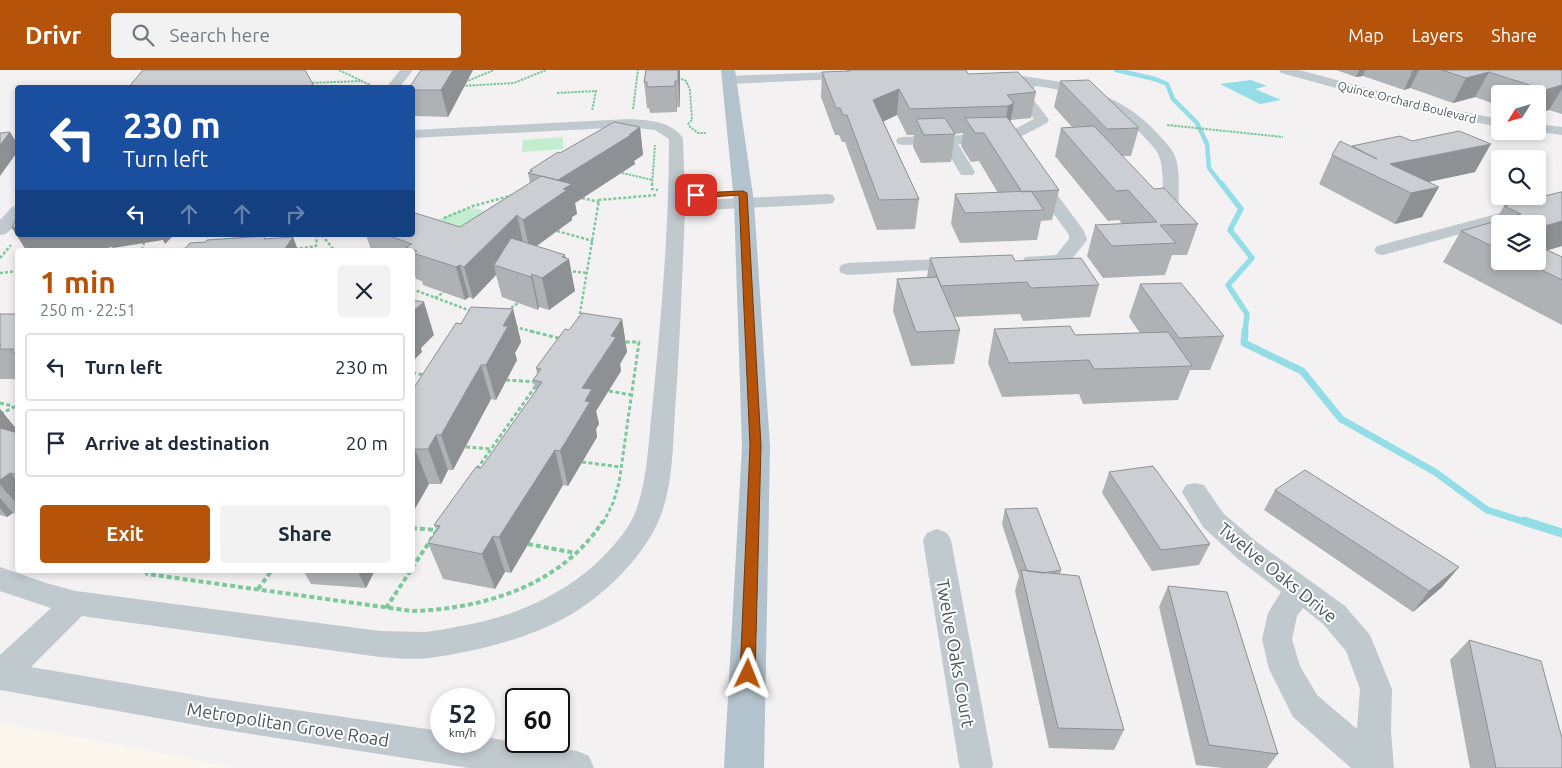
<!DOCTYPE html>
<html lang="en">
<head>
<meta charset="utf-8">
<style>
  body { margin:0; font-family:Ubuntu,sans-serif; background:#f2f2f3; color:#1f2937; height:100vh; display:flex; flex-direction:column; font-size:19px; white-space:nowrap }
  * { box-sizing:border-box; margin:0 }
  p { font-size:16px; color:#747a83 }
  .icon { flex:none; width:28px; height:28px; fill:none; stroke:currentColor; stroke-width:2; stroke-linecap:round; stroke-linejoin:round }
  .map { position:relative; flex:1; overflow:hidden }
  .panel { position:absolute; left:15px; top:178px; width:400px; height:325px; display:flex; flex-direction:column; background:#fff; border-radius:5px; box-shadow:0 2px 8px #0003 }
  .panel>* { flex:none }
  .guide { position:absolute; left:15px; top:15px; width:400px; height:152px; border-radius:5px; box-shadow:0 2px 8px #0003; background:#1a4fa0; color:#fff; overflow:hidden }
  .needle { width:32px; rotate:233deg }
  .tools { position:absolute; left:1491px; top:15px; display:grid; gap:10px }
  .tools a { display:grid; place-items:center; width:55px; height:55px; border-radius:5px; background:#fff; box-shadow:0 2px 8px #0003; font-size:25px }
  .speed { position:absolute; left:430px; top:618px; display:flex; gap:10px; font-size:25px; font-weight:700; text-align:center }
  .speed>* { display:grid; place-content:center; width:65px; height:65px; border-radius:50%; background:#fff; box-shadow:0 2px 8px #0003; line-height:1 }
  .speed small { font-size:12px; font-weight:400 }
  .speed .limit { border:2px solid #111; border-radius:8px; background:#fff; color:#111 }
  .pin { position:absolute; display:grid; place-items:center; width:42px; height:42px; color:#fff; margin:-21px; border-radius:10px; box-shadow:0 2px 8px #0006 }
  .me { position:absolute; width:55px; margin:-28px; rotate:2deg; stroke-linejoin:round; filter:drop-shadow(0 0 4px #0008) }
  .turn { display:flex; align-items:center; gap:18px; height:105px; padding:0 25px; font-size:22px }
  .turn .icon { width:65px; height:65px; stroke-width:2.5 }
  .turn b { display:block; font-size:35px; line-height:42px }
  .lanes { display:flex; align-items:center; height:48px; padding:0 25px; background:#0003; justify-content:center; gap:25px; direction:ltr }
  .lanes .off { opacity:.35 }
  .round { display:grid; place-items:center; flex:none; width:52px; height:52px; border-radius:5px; background:#f2f2f3 }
  .overview { display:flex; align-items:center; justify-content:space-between; height:85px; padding:0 25px }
  h1 { font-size:30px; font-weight:700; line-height:38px; color:#b45309 }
  .cta { display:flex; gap:10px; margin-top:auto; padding:10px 25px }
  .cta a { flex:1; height:58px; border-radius:5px; background:#b45309; color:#fff; font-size:20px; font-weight:700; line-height:58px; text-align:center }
  .cta a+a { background:#f2f2f3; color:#1f2937 }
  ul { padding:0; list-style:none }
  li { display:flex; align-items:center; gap:15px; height:68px; margin:0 10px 8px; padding:0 15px; border:2px solid #e0e1e3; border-radius:5px }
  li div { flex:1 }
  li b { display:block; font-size:19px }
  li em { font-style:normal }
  header { display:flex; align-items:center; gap:30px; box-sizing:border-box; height:70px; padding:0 25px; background:#b45309; color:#fff }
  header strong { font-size:24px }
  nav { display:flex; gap:28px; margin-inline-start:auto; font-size:18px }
  .search { width:350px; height:45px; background:#f2f2f3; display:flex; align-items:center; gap:12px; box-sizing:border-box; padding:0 18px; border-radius:5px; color:#747a83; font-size:19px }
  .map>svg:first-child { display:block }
  .commercial { fill:#fbf6ed }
  .green { fill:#c3edcf }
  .water { fill:#93dde7 }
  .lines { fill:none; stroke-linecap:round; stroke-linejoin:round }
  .stream-far3 { stroke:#93dde7; stroke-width:4.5 }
  .stream-far2 { stroke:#93dde7; stroke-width:5.5 }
  .stream-far1 { stroke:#93dde7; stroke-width:7 }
  .stream { stroke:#93dde7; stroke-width:9 }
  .path-far3 { stroke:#7dc99c; stroke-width:2; stroke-dasharray:2.5 1; stroke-linecap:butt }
  .path-far2 { stroke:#7dc99c; stroke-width:2.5; stroke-dasharray:3 2; stroke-linecap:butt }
  .path-far1 { stroke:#7dc99c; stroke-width:3; stroke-dasharray:4 2.5; stroke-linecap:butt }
  .path { stroke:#7dc99c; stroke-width:4; stroke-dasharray:5 3; stroke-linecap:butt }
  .minor { fill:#c0c9ce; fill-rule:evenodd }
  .major { fill:#b3c3cd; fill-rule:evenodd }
  .wall { fill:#afb2b5; fill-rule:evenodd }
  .shaded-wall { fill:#8e9194 }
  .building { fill:#cbcfd3; stroke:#8e9194 }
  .route { fill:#b45309; stroke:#753606 }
  .labels { text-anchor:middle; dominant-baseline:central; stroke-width:4; stroke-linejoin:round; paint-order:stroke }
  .far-street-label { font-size:12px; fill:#4a565d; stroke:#fff }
  .near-street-label { font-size:18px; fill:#4a565d; stroke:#fff }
</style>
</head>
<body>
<header>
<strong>Drivr</strong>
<div class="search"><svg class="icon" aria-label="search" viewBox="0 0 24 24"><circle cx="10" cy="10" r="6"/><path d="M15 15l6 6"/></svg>Search here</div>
<nav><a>Map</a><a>Layers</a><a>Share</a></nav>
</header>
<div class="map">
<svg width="1562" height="698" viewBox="0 0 1562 698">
  <rect width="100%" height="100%" fill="#f3f1f1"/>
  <!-- commercial -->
  <path class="commercial" d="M0 653 108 673 237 698H0Z"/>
  <!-- green -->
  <path class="green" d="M563 67V79L522 82 523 70Z
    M468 138 480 139 485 143 453 165 429 153Z"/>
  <!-- water -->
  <path class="water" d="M1251 10 1267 16 1255 19 1281 30 1260 34 1220 14Z"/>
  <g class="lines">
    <!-- stream-far3 -->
    <path class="stream-far3" d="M1116 0 1155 9 1167 14 1173 29 1197 53 1207 74 1209 98 1222 115"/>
    <!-- stream-far2 -->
    <path class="stream-far2" d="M1221 113 1241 139 1230 160 1252 188 1228 215 1247 244 1245 262"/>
    <!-- stream-far1 -->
    <path class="stream-far1" d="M1245 261 1244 273 1302 301 1341 349 1435 402 1487 440 1528 453"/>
    <!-- stream -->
    <path class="stream" d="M1524 451 1562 463"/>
    <!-- path-far3 -->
    <path class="path-far3" d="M339 0 374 17
      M681 9 686 11 690 20 692 50 687 55
      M465 12 494 0
      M309 13 362 11
      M462 16 514 13 546 0
      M557 23 596 21 592 41
      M633 39 638 0
      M1167 55 1283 67
      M689 56 698 63H706
      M622 103 653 110
      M652 115 655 75"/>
    <!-- path-far2 -->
    <path class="path-far2" d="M652 113V119L658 120
      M582 128 599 132
      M444 148 473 136 513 125
      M557 161 593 171
      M322 165 334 180
      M234 169 250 165
      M142 180 144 173
      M179 180 189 178
      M290 180 316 176 317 165
      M0 188 11 175
      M568 201 587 203
      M0 203 18 201
      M412 219 471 241
      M435 228 444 222
      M507 241 518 233
      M579 249 599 130 657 125
      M515 257 535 262"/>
    <!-- path-far1 -->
    <path class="path-far1" d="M530 261 562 269
      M412 303 426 305
      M506 310 536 312
      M609 321 632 325
      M0 333 12 336
      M0 344 18 335
      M466 377 491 379
      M582 392 621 397
      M477 399 537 314
      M603 453 613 433 619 413 639 272H623"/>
    <!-- path -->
    <path class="path" d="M412 458 437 460
      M528 474 575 483
      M412 498 438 459
      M146 500 147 504 412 541C484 539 562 515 603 451
      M258 519 272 500
      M386 538 411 500"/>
    <!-- minor -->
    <path class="minor" d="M400 0H413L399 18H386Z
      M1279 0H1299L1434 36 1500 49V57L1428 43 1281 3Z
      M855 1 859 2 861 5 859 8 729 14 723 10 729 6Z
      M996 3C1056 10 1114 16 1157 63 1163 70 1170 76 1174 84 1181 99 1178 120 1179 137L1177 141H1165L1163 137C1162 121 1165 99 1158 84 1156 78 1150 74 1146 69 1117 36 1078 21 1035 16L1030 25 1049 50 1047 53 1016 69 1084 161 1087 170 1068 194 1032 197 1025 195 1023 191 1025 187 1056 185 1069 169V165L1001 70 995 72 958 74 975 102 973 105H961L943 74 903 75 898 74 896 71 898 68 903 67 995 64 1001 66 1034 49 1016 25 1022 14 991 10 990 7Z
      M629 49C648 50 671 51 683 68L685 131 827 124 833 125 835 129 833 133 827 134 685 141C682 208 680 274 675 341 673 373 673 408 663 439 650 482 603 528 563 549 523 570 474 582 429 588 413 590 396 588 380 587L82 546 31 597 213 628 441 661V671H484V667L577 681 589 686 594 698H469L213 658 0 620V585L51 538 0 521V497L46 513 76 521 380 561C395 561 410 562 425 562 435 561 446 559 455 557 522 547 588 515 627 458 647 429 648 375 652 340 661 250 669 160 669 69L655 60 629 57 412 68V60Z
      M1538 54 1562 57V65L1534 61H1538Z
      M18 136V152L6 164 0 165V150L12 137Z
      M1519 138H1534L1562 145V155L1534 148H1520L1383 185 1377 184 1374 180 1377 176Z
      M961 188 968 190 970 194 968 198 848 205 841 203 839 199 841 195 848 193Z
      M1195 413 1204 415 1223 443 1258 473 1345 536 1370 565 1392 619 1391 661 1394 698H1351L1293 647 1269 599 1262 569 1268 543 1281 522 1238 489 1203 457 1182 422 1186 415ZM1303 538 1323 554 1346 581 1360 619 1357 659 1317 625 1300 596 1292 569 1297 546Z
      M937 459 947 463 951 470 993 695 992 698H960L959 695 923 470 927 463Z"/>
    <!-- major -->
    <path class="major" d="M721 0H735L754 132 770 377 764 698H724L742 377 734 132Z"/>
  </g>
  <!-- wall -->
  <path class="wall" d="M473 0 448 47 415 46 412 39V18Z
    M646 0H680V37H677V42L650 43 649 38H647L644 12Z
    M846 0H966L968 4 1036 22 1031 48 1011 50 1010 52 1059 120 1052 150 1041 151 1037 170 960 173 951 154 955 124 998 123 979 91 971 92 961 76 963 63 955 64 951 92 921 93 913 77 914 65H907L897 45 883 51 919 129 915 159 877 160 845 72H842L839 65H835L821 27 822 2 846 1Z
    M1336 0H1562V44L1549 40 1538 43V24H1500V36L1475 27 1453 33 1410 18 1404 20 1363 6 1356 7Z
    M1060 11 1139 58 1131 86H1122L1154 119 1198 154 1187 185H1172L1165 205 1103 208 1087 186 1095 155 1122 154 1119 150 1108 151 1055 86 1061 58 1072 57 1054 37Z
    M640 57 643 85 634 91 635 94 575 133 577 144 572 147V150L536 176 566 188 575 221 549 240 539 237 538 240 502 227 496 205 473 229 469 227 465 230 423 215 422 211 416 209 414 202H412V180H371L366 165H412L460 157 530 113 528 103 530 102V100L560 83Z
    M1352 76 1475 102 1428 112 1422 147 1395 154 1319 114 1332 85Z
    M1562 122V176L1548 180 1562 187V255L1443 192 1461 161 1495 151 1504 136ZM1500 154 1538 191H1500Z
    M930 188 1015 191 1099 215 1090 247 1023 251 1020 244 955 247 960 260 954 294 911 296 893 241 897 209 927 207Z
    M1140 214 1224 266 1210 300H1190L1178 330 1083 334 1079 324 1002 327 988 293 994 259 1075 265 1140 263 1129 247Z
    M513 239 521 272 515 283 517 290 496 330 491 329 453 400H448L441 414H429L412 444V315L415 316 461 254Z
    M0 244H18V309H0Z
    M622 249 627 282 620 294 621 301 596 341 599 354 596 359 597 367 568 416 563 415 511 503 505 502 495 519 443 509 428 473 437 461 434 455 481 398 536 321 533 310 537 304 536 298 569 260Z
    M0 339 18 361V444L13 443 7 447 0 445Z
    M1109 402 1210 474 1199 495 1152 501 1102 423Z
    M1275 420 1459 497 1442 517 1413 542 1264 440Z
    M1005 439 1061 500 1060 504 1124 660 1114 680 1049 678 1015 521 1019 506 1002 454Z
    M303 500H375L366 518 311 514Z
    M1168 516 1278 684 1267 698H1223L1196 695 1159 537Z
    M1469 570 1562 698H1470L1450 590Z"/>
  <!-- shaded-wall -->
  <path class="shaded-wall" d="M453 0H473L448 47 441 20Z
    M678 0H680V37L678 11Z
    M1359 0H1365L1363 6 1356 7Z
    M1413 0H1419L1410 18 1404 20Z
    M1489 2 1475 27 1453 33 1466 8Z
    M675 11 677 37V42L675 16Z
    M1562 15V19L1549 40 1538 43V32L1545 20Z
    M899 19 897 45 872 57 873 30Z
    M1014 33 1009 59 1004 62 1008 36Z
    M640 57 643 85 634 91 635 94 575 133 577 144 572 147V150L530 181 523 150 558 110Z
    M10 62 18 75V81L0 106V75Z
    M1491 74 1475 102 1400 118 1390 94Z
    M1439 117 1422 147 1395 154 1411 123Z
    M517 145 524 176 494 195 496 205 473 229 464 197Z
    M1562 151V176L1538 183V158Z
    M18 157V165H174L165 174 163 170 113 178 112 177 98 180 96 178 82 180H26L12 158Z
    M293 167 298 180H284Z
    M565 185 566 191 569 189 575 221 549 240 542 208Z
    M460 195 469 227 465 230 456 197Z
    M532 204 539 237 538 240 531 207Z
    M424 232 434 265 421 278 422 282 412 292V242Z
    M513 239 521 272 515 283 517 290 496 330 486 295 503 256Z
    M622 249 627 282 620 294 621 301 596 341 599 354 596 359 597 367 568 416 560 381 582 318 611 266Z
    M481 295 491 329 453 400 441 365Z
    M0 339 18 361V369L0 381Z
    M436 365 448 400 441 414 428 379Z
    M415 379 429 414 412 444V383Z
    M555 380 563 415 511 503 499 467Z
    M10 403 18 412V435L0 415V410Z
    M0 428 13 443 7 447 0 438Z
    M493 466 505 502 495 519 482 484Z
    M1459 497 1442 517 1413 542 1429 521Z
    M357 500H375L366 518Z"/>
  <!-- building -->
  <path class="building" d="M143 0H305L313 14 310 18H128Z
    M421 0H453L441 20H412V18H409Z
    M646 0H678V11H675V16L647 17V12H644Z
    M850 0H966L968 4 1018 2 1036 22 1007 25 1014 33 1008 36 910 39 899 19 873 30 919 129 879 130 847 45H843L840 38H836L822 2 850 1Z
    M1442 0H1562V15L1545 20 1489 2 1466 8Z
    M1089 10 1139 58 1107 59 1060 11Z
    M1007 47 1059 120 1022 122 984 63H975L965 48Z
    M945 48 955 64 924 65 916 49Z
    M614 52 640 57 629 65H631L558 110 528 103 532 101 530 100 558 82 560 83Z
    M1094 56 1154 119 1164 118 1198 154 1160 155 1176 173 1112 176 1095 155 1157 152 1128 120 1116 121 1061 58Z
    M1459 61 1491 74 1390 94 1439 117 1411 123 1332 85 1340 71 1377 89 1352 76 1400 66 1412 71Z
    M10 62 0 75V63Z
    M541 106 572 114 563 119 567 120 523 150 517 145 464 197 460 195 456 197 413 183 417 181 406 177 412 174 387 165H412V142L460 157Z
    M1031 121 1044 140 965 143 955 124Z
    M1561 122H1562V151L1538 158V154H1500V180L1461 161 1521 144 1504 136Z
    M18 144V157L12 158Z
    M266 166 264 169 293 167 284 180H184L190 173 206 172 207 170Z
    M511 168 565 185 562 187 569 189 542 208 532 204 531 207 494 195Z
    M1538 176 1562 187V210L1524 191H1538Z
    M1012 185 1015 191 1081 188 1099 215 1031 218 1027 212 941 216 930 188Z
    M937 207 960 260 916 262 897 209Z
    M1181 213 1224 266 1179 268 1140 214Z
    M412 230 424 232 412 242Z
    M471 237 513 239 503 256H508L486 295H481L441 365H436L428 379H415L412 383V315L415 316 456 253 461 254Z
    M582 243 622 249 611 266 616 267 582 318 592 319 585 331 590 332 560 381 555 380 499 467 493 466 482 484 428 473 440 456 434 455 476 397 481 398 542 312 533 310 541 299 536 298 565 259 569 260Z
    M0 244H18V282H11L14 279H0V276L1 275H0Z
    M1070 256 1075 265 1168 262 1192 296 1094 299 1089 290 1009 293 994 259Z
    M0 358 18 363V405L10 403 0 410Z
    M1153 396 1210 474 1161 480 1109 402Z
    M1305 400 1459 497 1429 521 1275 420Z
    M1037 438 1061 500 1044 503 1027 501 1005 439Z
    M1021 500 1079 506 1124 660 1058 658Z
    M1168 516 1227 522 1278 684 1209 675Z
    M1469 570 1541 591 1562 668V698H1496Z"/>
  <!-- route -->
  <path class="route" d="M743 121 747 123 761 376 755 604 753 608 748 610 742 608 740 604 750 376 739 125 696 128 692 125 696 123Z"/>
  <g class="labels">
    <!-- far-street labels -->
    <g class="far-street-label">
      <text transform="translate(1407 32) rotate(14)">Quince Orchard Boulevard</text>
    </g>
    <!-- near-street labels -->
    <g class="near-street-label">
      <text transform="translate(1278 502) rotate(39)">Twelve Oaks Drive</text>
      <text transform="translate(956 583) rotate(80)">Twelve Oaks Court</text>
      <text transform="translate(288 654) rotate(9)">Metropolitan Grove Road</text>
    </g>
  </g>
</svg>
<div class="tools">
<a><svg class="needle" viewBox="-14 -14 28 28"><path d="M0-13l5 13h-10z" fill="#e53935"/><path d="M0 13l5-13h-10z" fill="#747a83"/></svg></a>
<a><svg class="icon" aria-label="search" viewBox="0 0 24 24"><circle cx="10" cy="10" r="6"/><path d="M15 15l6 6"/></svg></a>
<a><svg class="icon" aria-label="layers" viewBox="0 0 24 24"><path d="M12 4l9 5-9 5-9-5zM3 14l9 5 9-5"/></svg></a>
</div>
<div class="speed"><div>52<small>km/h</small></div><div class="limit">60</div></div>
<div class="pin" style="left:696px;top:125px;background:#d93025"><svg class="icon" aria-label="arrive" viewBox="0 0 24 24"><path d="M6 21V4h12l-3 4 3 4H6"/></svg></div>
<svg class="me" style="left:748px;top:604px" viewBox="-20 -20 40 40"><path d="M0-17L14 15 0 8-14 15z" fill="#b45309" stroke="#fff" stroke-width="4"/></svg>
<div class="guide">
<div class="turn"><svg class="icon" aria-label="left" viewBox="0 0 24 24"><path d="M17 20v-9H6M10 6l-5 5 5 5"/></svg><div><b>230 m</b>Turn left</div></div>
<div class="lanes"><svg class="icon" aria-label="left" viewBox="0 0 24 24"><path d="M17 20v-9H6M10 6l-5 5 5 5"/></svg><svg class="icon off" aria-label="ahead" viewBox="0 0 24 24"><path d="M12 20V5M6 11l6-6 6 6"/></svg><svg class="icon off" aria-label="ahead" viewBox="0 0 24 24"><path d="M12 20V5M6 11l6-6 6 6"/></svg><svg class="icon off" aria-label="right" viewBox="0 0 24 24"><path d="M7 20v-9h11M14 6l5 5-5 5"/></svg></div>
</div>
<section class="panel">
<div class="overview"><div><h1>1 min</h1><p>250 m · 22:51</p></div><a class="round"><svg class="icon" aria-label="close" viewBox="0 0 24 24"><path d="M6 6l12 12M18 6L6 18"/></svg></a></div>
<ul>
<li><svg class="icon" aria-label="left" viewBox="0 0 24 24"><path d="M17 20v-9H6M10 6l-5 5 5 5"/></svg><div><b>Turn left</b></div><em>230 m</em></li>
<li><svg class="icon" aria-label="arrive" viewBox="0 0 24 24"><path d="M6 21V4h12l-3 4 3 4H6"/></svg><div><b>Arrive at destination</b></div><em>20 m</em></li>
</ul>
<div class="cta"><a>Exit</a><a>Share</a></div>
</section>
</div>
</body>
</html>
